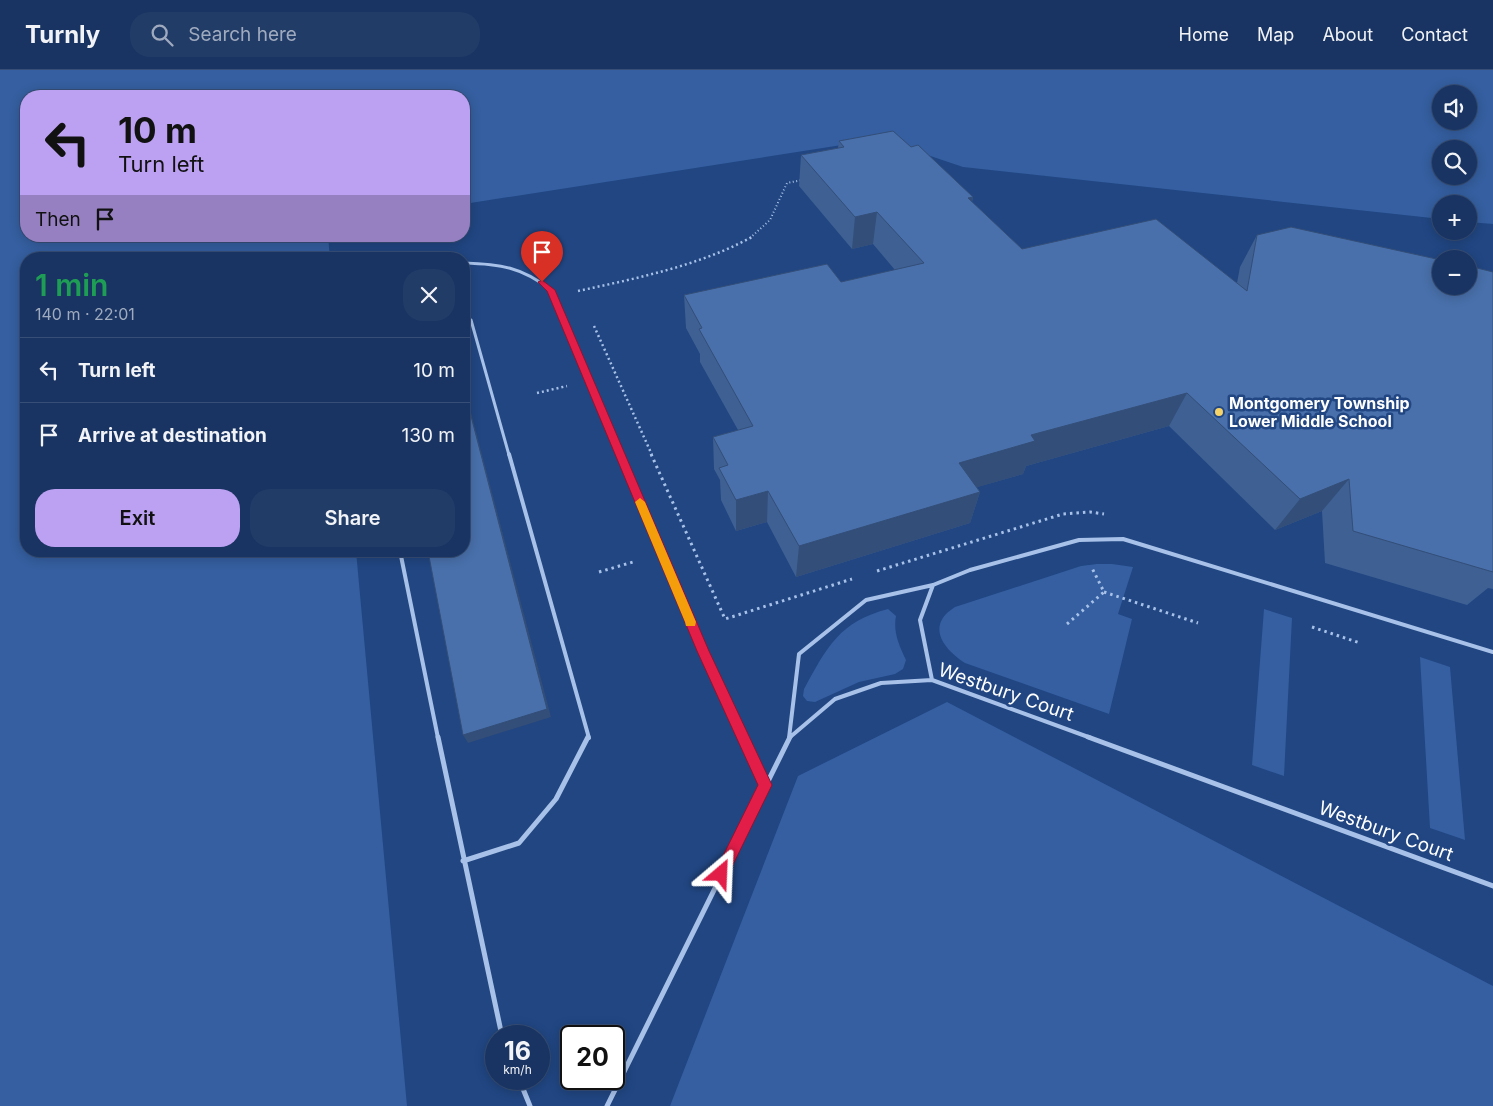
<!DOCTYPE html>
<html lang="en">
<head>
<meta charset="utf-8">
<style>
  body { margin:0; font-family:Inter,sans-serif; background:#223c68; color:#f1f3f6; height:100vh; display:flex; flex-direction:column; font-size:19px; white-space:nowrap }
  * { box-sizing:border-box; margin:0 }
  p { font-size:16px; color:#9faabe }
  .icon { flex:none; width:28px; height:28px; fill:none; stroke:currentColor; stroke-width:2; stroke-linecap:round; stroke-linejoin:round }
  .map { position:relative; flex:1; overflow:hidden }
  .side { position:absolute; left:20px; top:182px; width:450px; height:305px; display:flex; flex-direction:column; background:#193462; border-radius:20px; box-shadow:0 2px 12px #0003,0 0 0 1px #374f77 }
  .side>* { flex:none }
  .guide { position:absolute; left:20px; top:20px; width:450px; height:152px; border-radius:20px; box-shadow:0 2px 12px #0003,0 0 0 1px #374f77; background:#bca0f2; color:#111; overflow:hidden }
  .buttons { position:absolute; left:1432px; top:15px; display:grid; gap:10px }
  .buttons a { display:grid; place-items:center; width:45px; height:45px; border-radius:50%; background:#193462; box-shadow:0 2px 12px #0003,0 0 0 1px #374f77; font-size:25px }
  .speed { position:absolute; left:485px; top:955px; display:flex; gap:10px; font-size:25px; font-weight:700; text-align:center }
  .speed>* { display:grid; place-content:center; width:65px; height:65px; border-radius:50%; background:#193462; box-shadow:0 2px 12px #0003,0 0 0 1px #374f77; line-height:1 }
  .speed small { font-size:12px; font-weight:400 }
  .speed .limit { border:2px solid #111; border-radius:8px; background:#fff; color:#111 }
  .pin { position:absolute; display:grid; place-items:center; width:42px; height:42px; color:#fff; margin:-51px -21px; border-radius:50% 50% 50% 0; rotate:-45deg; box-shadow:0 0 5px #0007 }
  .pin .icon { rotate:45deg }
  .me { position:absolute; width:55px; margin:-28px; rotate:26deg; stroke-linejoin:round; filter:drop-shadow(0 0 4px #0008) }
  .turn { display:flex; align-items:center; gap:18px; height:105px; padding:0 15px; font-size:22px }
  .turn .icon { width:65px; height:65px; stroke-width:2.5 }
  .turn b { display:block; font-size:35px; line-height:42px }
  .then { display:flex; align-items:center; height:48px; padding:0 15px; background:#0003; gap:10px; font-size:19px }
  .round { display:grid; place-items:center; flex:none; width:52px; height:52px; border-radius:20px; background:#223c68 }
  .overview { display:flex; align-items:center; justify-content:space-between; height:85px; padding:0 15px }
  h1 { font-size:30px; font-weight:600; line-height:38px; color:#1e9e55 }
  .action { display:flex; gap:10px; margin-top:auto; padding:10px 15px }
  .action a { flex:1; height:58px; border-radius:20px; background:#bca0f2; color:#111; font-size:20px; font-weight:600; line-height:58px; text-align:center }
  .action a+a { background:#223c68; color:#f1f3f6 }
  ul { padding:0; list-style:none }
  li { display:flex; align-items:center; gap:15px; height:65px; padding:0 15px; border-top:1px solid #374f77 }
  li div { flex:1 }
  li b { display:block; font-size:19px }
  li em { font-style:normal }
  header { display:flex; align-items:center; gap:30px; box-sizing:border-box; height:70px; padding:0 25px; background:#193462; border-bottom:1px solid #374f77 }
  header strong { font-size:24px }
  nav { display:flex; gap:28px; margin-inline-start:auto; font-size:18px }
  .search { width:350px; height:45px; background:#223c68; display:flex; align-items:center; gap:12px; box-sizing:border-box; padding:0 18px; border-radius:20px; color:#9faabe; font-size:19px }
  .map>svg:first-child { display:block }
  .green { fill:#355fa0; fill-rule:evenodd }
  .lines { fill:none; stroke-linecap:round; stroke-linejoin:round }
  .path-far2 { stroke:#a7c1e8; stroke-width:2; stroke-dasharray:1 2.5; stroke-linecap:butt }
  .path-far1 { stroke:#a7c1e8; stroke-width:2.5; stroke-dasharray:2 3; stroke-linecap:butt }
  .path { stroke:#a7c1e8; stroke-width:3; stroke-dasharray:2.5 4; stroke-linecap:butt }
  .lane-far2 { stroke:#a7c1e8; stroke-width:3 }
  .lane-far1 { stroke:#a7c1e8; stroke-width:4 }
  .lane { stroke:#a7c1e8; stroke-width:5 }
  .wall { fill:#3f6093 }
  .shaded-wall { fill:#334e78 }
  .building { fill:#4970ab; stroke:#334e78 }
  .route { fill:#e11d48; stroke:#92132f }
  .slow { fill:#f59e0b }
  .poi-dot { fill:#f5d368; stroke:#214682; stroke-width:2 }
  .labels { text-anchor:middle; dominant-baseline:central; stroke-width:5; stroke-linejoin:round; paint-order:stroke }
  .poi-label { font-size:16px; font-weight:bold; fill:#fff; stroke:#214682; text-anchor:start }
  .near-street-label { font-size:19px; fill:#fff; stroke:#214682 }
</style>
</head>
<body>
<header>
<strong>Turnly</strong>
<div class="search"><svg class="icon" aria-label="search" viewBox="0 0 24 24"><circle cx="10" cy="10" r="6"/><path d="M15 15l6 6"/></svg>Search here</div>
<nav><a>Home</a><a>Map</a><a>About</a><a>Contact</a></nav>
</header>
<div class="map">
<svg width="1493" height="1036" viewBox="0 0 1493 1036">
  <rect width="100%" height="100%" fill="#214682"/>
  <!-- green -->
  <path class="green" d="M0 0H1493V154L1469 152V134H1441V149L963 97 880 69 464 134V26H26V166H328L330 189H26V481H356L407 1036H0ZM1441 24H1469V51H1441ZM1441 79H1469V106H1441Z
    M1097 494H1112L1133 497 1118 544 1132 549 1109 644 965 593C942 578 926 555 955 537L1081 496Z
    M888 539 896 546C893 562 899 575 906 590L903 599 895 604 859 612 815 632 807 631 803 626 804 619C827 577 839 552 888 539Z
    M1264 539 1292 548 1284 706 1252 695Z
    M1420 587 1450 597 1465 770 1430 758Z
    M947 632 1493 916V1036H670L798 706Z"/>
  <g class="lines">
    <!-- path-far2 -->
    <path class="path-far2" d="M750 168 770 150 787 113 802 110"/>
    <!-- path-far1 -->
    <path class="path-far1" d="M578 221C638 208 698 196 752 167
      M594 256 652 385
      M537 323 567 316"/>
    <!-- path -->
    <path class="path" d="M651 384 725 549 852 509
      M877 501 1063 444 1090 442 1104 444
      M599 502 633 492
      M1104 522 1198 553
      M1067 554 1104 522 1091 496
      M1312 557 1360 573"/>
    <!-- lane-far2 -->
    <path class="lane-far2" d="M464 193C500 194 522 197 551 220L621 385
      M464 252 471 250 509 385"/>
    <!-- lane-far1 -->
    <path class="lane-far1" d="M509 384 589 668
      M620 384 703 581 743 668
      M400 481 438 668
      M932 610 920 550 933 515 970 500 1079 470 1123 469 1493 582
      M789 668 799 584 866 530 933 515
      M789 668 835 629 881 613 932 610 1091 668"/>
    <!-- lane -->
    <path class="lane" d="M438 667 502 966
      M743 667 765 715
      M1088 667 1493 816
      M463 791 519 773 556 729 588 667
      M519 1009 530 1036
      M607 1036 790 667"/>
  </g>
  <!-- wall -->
  <path class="wall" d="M839 71 911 77 973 127 972 132 1022 179 1237 213 1240 197 1257 165 1493 202V519L1488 518 1467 535 1325 493 1322 441 1275 460 1169 356 1026 396 1023 404 977 417 980 422 970 453 796 507 767 452 736 461 721 430 720 410 714 399 713 367 738 360 700 292V284L686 258 684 225 841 212 895 200 873 174 852 179 799 116 801 85 838 78Z"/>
  <!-- shaded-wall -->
  <path class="shaded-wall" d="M973 127 966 159 968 128Z
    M877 142 873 174 852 179 855 147Z
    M464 316 551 647 468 673 463 665Z
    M1187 323 1169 356 1026 396 1023 404 950 425 959 393 1031 365Z
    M1349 409 1322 441 1275 460 1300 429Z
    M768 421 767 452 736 461V430Z
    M980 422 970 453 796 507 799 476Z"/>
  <!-- building -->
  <path class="building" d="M893 61 911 77 918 75 973 127 968 128 1022 179 1156 149 1247 221 1257 165 1291 157 1441 190V216H1469V196L1493 202V502L1353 461 1349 409 1300 429 1187 323 1031 365 1035 371 959 393 980 422 799 476 768 421 736 430 719 398 728 395 713 367 753 356 699 259 702 258 684 225 827 194 841 212 924 193 877 142 855 147 801 85 844 77 839 71Z
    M464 319 547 639 463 665 428 481H464Z"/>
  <!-- route -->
  <path class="route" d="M542 210 555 220 709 581 772 715 726 809 721 812 716 809 714 804 758 715 697 581 547 221 538 212Z"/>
  <!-- slow -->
  <path class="slow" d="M640 428 645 432 696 552 695 556H686L685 552 635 432Z"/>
  <!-- markers -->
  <circle class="poi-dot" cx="1219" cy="342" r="5"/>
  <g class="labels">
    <!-- poi labels -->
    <g class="poi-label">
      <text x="1229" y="333">Montgomery Township<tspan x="1229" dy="18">Lower Middle School</tspan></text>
    </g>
    <!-- near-street labels -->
    <g class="near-street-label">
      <text transform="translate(1006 622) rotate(19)">Westbury Court</text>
      <text transform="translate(1386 761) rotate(20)">Westbury Court</text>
    </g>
  </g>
</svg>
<div class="buttons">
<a><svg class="icon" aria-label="sound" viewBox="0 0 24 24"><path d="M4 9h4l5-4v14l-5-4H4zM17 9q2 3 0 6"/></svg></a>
<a><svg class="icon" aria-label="search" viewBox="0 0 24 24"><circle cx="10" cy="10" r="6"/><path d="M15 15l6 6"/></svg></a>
<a>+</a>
<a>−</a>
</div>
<div class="speed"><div>16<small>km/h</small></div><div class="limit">20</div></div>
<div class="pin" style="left:542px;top:212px;background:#d93025"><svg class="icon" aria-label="arrive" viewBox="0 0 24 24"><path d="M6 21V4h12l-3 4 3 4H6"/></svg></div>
<svg class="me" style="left:721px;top:804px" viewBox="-20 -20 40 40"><path d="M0-17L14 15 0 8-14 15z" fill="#e11d48" stroke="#fff" stroke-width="4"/></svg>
<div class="guide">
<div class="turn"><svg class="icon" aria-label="left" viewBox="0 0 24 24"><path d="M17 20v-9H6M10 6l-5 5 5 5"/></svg><div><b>10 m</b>Turn left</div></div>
<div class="then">Then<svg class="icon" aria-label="arrive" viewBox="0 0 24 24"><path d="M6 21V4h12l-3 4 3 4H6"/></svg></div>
</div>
<section class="side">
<div class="overview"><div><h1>1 min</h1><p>140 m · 22:01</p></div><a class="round"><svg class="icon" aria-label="close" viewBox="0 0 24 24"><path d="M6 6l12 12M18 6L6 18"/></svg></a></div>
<ul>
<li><svg class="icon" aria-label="left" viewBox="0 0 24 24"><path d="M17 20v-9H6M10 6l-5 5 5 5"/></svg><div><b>Turn left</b></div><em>10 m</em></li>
<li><svg class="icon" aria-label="arrive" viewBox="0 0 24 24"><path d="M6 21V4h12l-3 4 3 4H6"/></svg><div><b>Arrive at destination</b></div><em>130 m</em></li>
</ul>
<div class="action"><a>Exit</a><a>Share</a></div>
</section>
</div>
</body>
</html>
